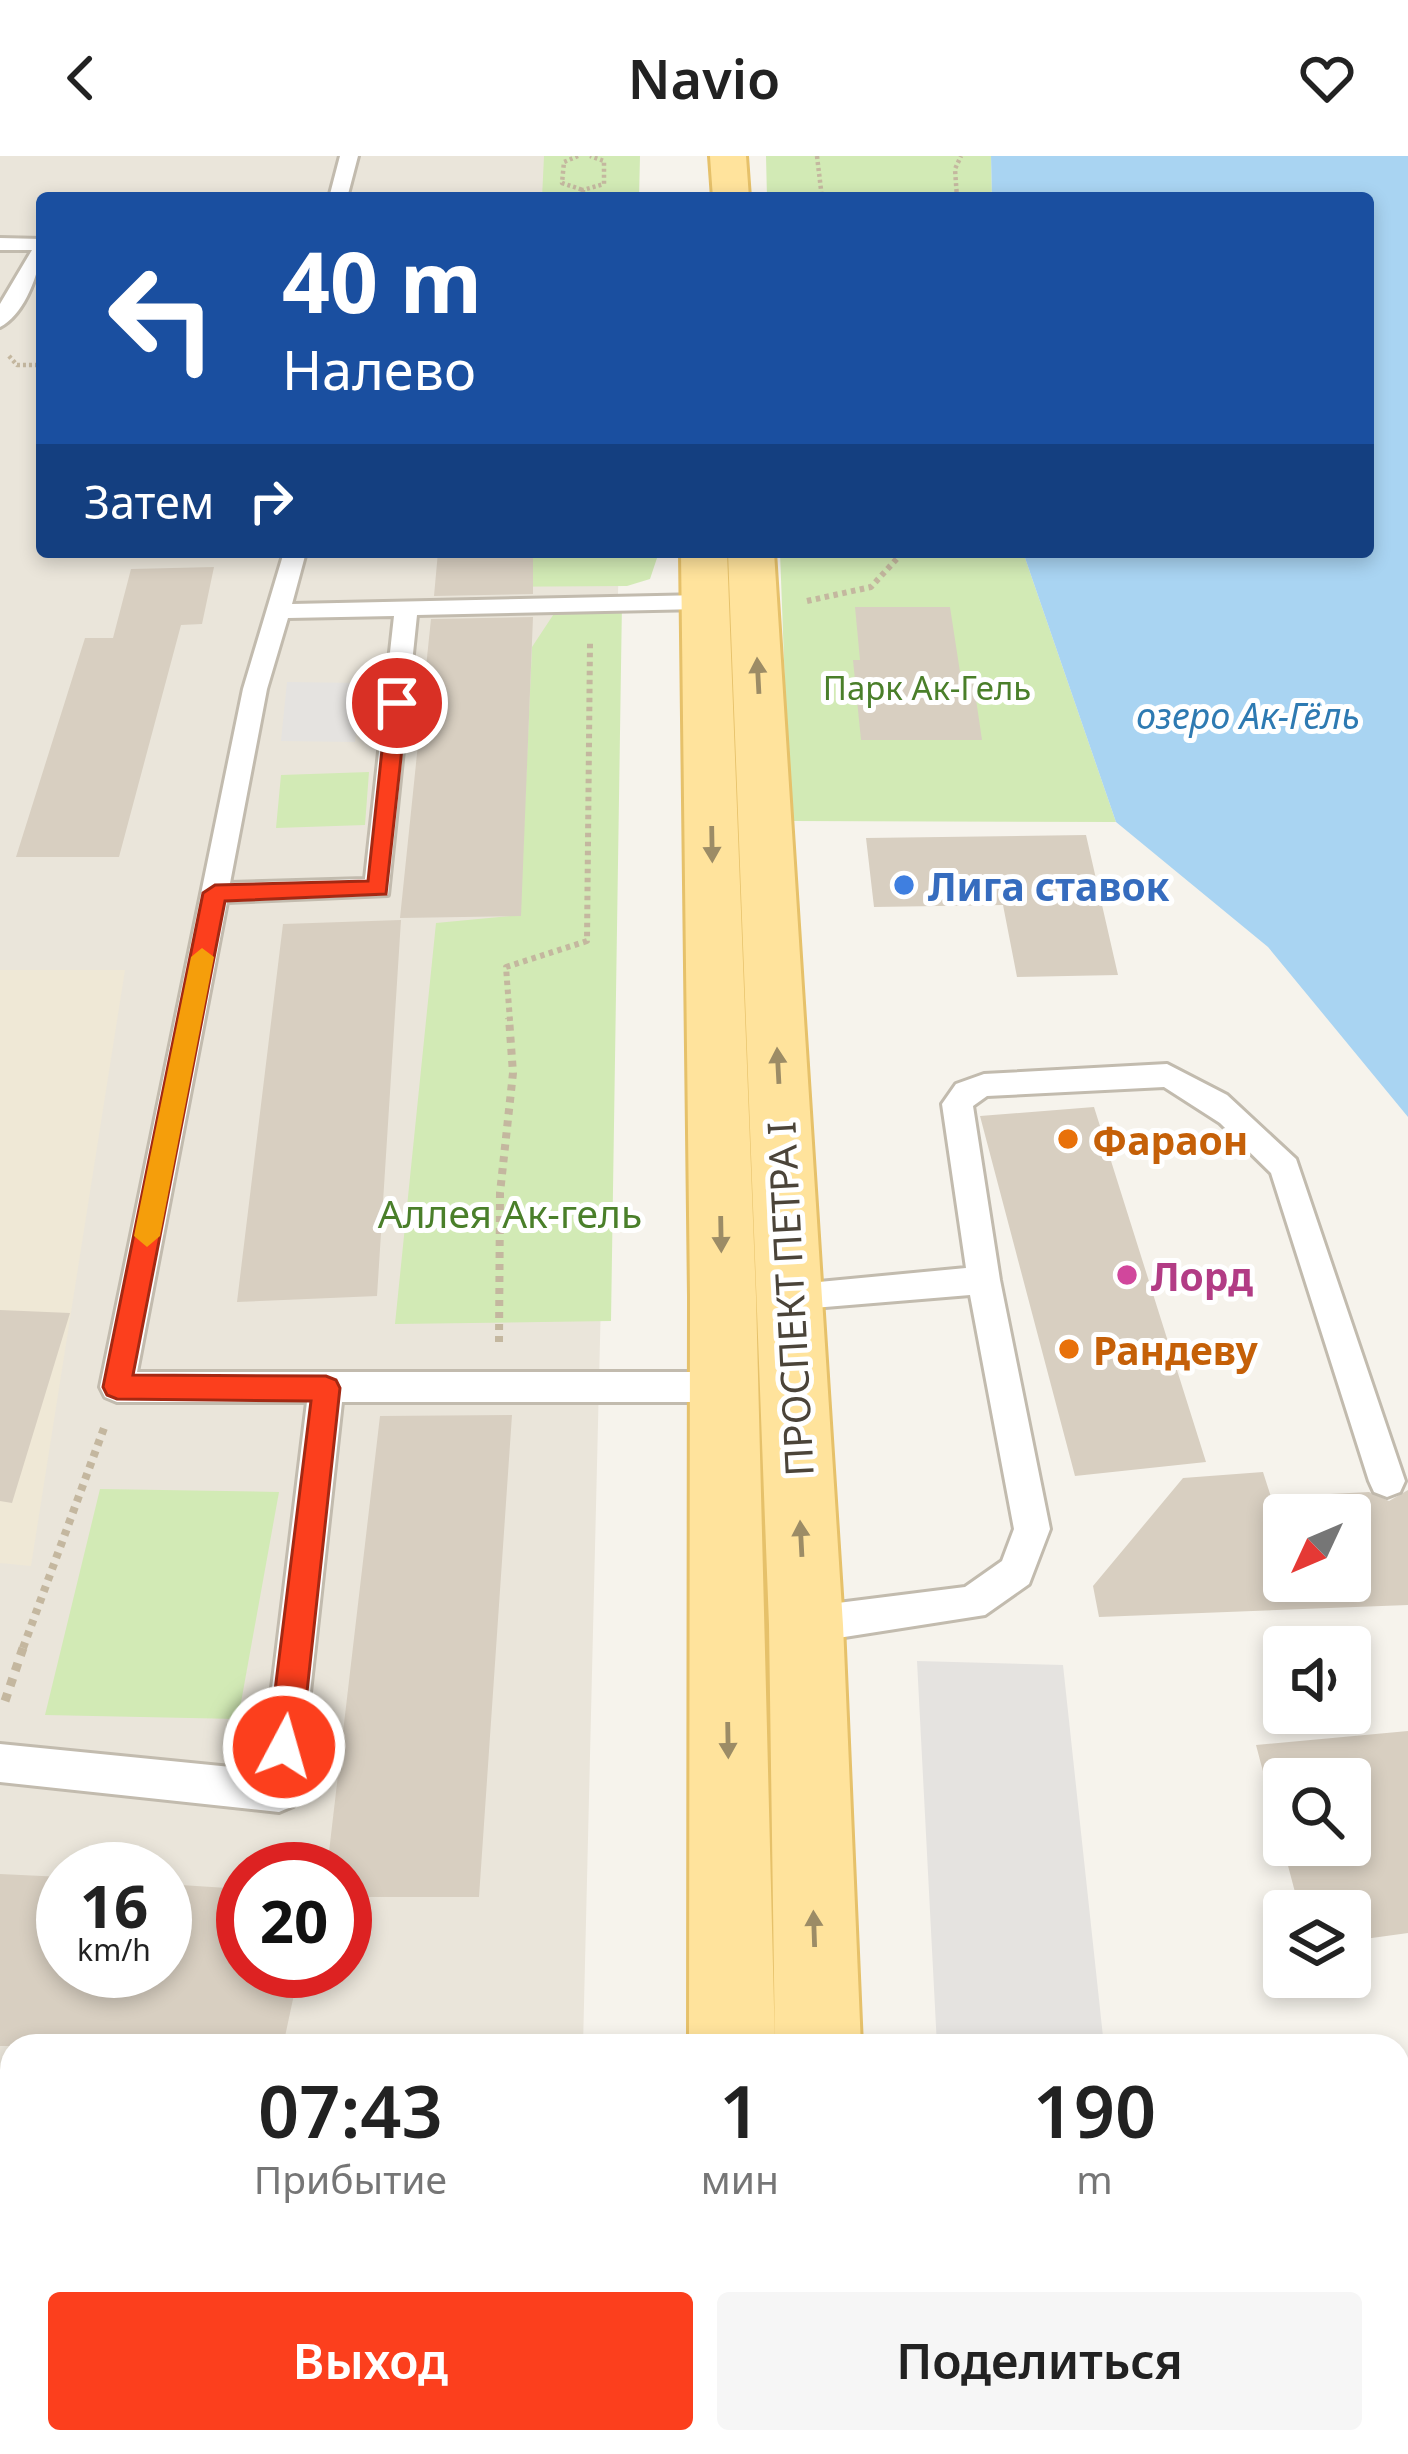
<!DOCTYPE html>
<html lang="ru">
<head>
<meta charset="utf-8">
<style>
  body { margin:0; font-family:"Noto Sans",sans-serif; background:#f6f6f6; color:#222; height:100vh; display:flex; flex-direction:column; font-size:45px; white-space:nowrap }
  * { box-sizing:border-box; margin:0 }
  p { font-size:39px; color:#767676 }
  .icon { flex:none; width:66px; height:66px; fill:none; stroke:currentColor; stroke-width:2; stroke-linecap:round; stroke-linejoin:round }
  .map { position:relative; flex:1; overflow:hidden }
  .drawer { position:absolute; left:0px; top:1878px; width:1410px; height:420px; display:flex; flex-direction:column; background:#fff; border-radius:36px 36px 0 0; box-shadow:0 6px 18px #0003 }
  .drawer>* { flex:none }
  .top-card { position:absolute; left:36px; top:36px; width:1338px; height:366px; border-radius:12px; box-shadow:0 6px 18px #0003; background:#1a4fa0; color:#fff; overflow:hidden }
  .needle { width:78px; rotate:226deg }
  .tools { position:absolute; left:1263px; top:1338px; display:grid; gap:24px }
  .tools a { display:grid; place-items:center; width:108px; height:108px; border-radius:12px; background:#fff; box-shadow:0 6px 18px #0003; font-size:60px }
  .speed { position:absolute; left:36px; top:1686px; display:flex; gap:24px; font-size:60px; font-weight:700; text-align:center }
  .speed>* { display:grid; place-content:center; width:156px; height:156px; border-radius:50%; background:#fff; box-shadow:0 6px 18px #0003; line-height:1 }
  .speed small { font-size:30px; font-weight:400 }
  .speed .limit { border:18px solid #d22; background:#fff; color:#111 }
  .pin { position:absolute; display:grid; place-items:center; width:102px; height:102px; color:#fff; margin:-51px; border:6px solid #fff; border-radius:50%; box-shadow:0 3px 12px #0007 }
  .me { position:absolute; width:132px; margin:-66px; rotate:6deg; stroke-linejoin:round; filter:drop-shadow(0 0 9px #0008) }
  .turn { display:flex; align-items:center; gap:42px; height:252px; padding:0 48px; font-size:54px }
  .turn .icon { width:156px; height:156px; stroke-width:2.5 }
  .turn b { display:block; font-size:84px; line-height:102px }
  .then { display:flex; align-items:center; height:114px; padding:0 48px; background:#0003; gap:24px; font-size:45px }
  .eta { display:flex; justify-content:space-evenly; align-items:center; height:204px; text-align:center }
  .eta b { font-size:72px; font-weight:600; line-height:84px }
  .button { display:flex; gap:24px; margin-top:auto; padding:24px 48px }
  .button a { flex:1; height:138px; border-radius:12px; background:#fc3f1d; color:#fff; font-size:48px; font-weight:600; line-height:138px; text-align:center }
  .button a+a { background:#f6f6f6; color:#222 }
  header { display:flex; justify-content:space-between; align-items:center; height:156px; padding:0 48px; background:#fff; font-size:54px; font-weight:600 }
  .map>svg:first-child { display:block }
  .residential { fill:#eae5da; fill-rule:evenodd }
  .education { fill:#efe8d6 }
  .green { fill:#d2eab5 }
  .parking { fill:#e5e3e0 }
  .water { fill:#a9d4f2 }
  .building { fill:#d8cfc1; fill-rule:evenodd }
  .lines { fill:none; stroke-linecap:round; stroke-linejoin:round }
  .service-casing { stroke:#c2bbae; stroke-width:6 }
  .tertiary-casing { stroke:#c2bbae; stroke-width:6 }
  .primary-casing { stroke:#e6c16a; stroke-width:6 }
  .path-far3 { stroke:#c4b79f; stroke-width:4.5; stroke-dasharray:3 3; stroke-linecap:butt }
  .path-far2 { stroke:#c4b79f; stroke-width:6; stroke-dasharray:4.5 4.5; stroke-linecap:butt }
  .path-far1 { stroke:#c4b79f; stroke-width:8; stroke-dasharray:6 6; stroke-linecap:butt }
  .path { stroke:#c4b79f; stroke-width:9; stroke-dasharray:8 8; stroke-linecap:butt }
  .service { fill:#fff; fill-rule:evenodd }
  .tertiary { fill:#fff; fill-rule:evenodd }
  .primary { fill:#ffe39c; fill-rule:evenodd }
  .oneway { fill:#9c8c66 }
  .route { fill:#fc3f1d; stroke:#a42913; stroke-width:3 }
  .slow { fill:#f59e0b }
  .shop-dot { fill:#3f7fe0; stroke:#fff; stroke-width:4.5 }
  .food-dot { fill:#e8710a; stroke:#fff; stroke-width:4.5 }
  .hotel-dot { fill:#d1479c; stroke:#fff; stroke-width:4.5 }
  .labels { text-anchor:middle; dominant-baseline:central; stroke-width:10; stroke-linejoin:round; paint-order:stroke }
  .far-park-label { font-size:33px; fill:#4a7f2a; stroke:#fff }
  .far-water-label { font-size:36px; font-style:italic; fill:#2e7ab2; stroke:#fff }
  .shop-label { font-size:39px; font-weight:bold; fill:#366cbe; stroke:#fff; text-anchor:start }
  .food-label { font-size:39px; font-weight:bold; fill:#c56008; stroke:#fff; text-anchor:start }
  .park-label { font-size:39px; fill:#4a7f2a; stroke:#fff }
  .hotel-label { font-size:39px; font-weight:bold; fill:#b23c85; stroke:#fff; text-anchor:start }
  .street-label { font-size:39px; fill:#4b4439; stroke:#fff }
</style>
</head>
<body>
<header><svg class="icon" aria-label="back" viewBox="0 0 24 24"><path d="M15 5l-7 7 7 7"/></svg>Navio<svg class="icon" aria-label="heart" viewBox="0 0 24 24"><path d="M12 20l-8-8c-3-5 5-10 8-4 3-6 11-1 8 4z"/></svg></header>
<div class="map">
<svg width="1408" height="2298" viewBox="0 0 1408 2298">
  <rect width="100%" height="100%" fill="#f6f3ec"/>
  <!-- residential -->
  <path class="residential" d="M0 0H629L628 42H42V396H619L583 1890H12V1965H0ZM63 1713H165V1815H63ZM243 1713H345V1815H243Z"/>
  <!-- education -->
  <path class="education" d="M0 814H125L31 1410 0 1407Z"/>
  <!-- green -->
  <path class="green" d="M544 0H640L639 42H542Z
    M766 0H991L992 42H767Z
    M484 396H656L658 399 650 423 627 430 480 431Z
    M780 396H1023L1116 666 790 665Z
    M622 446 611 1165 395 1168 436 767 520 759 532 491 561 447Z
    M369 616 365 669 276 672 281 619Z
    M100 1333 279 1336 238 1563 45 1559Z"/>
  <!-- parking -->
  <path class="parking" d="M287 526 361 527 355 586 281 585Z
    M917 1505 1063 1509 1104 1890H937Z
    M1398 1916H1408V2123H1398Z"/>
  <!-- water -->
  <path class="water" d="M991 0H1408V961L1268 791 1116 666 1023 396H1368V42H992Z"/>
  <!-- building -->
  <path class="building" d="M438 396H533V438L434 440Z
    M214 411 202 468 181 469 119 701H16L85 482H113L131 413Z
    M855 451H950L960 516H972L982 584H861L853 504H860Z
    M533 461 521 760 400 762 431 463Z
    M1086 679 1118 819 1017 821 1003 749 874 751 866 682Z
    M401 764 377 1140 237 1146 283 768Z
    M1094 951 1206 1306 1075 1320 980 960Z
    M0 1154 70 1157 12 1347 0 1345Z
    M512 1259 479 1741H345V1713H327L380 1260Z
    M1263 1316 1271 1341 1369 1336 1389 1345 1408 1334V1449L1099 1461 1093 1430 1183 1322ZM1284 1359H1350V1425H1284Z
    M1408 1575V1777L1350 1785V1755H1300L1256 1589ZM1284 1623H1350V1689H1284Z
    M0 1718 63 1721V1815H165V1728L243 1733V1815H299L283 1890H0Z"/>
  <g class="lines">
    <!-- service casing -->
    <g class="service-casing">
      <path id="service" d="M340 0H358L347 42H329Z
        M0 82 42 83C42 111 26 158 0 171V148L32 94H0Z
        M284 396H306L292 448 702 439 714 446 702 453 417 459 388 739 227 746 137 1216H720L732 1221 737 1231 732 1241 720 1246H342L299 1636 293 1650 279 1656 0 1626V1588L262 1614 307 1246H117L105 1241 100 1231 243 533ZM394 460 365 723 230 727 267 533 288 462Z
        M1167 908 1227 939 1296 1003 1405 1325 1400 1336 1387 1341 1374 1336 1369 1325 1271 1017 1220 967 1164 931 987 940 973 950 1000 1124 1050 1373 1029 1428 985 1459 806 1487 793 1482 787 1469 793 1456 806 1451 965 1431 1002 1405 1014 1373 970 1139 789 1154 777 1150 773 1140 777 1130 966 1112 942 948 956 928 984 918Z"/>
    </g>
    <!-- tertiary casing -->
    <g class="tertiary-casing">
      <path id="tertiary" d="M0 2022H12V2112H0Z"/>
    </g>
    <!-- primary casing -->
    <g class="primary-casing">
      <path id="primary" d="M710 0H746L749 42H713Z
        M681 396H727L756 1141 775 1890H689L690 1141Z
        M728 396H774L843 1469 861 1890H775L769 1469Z
        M681 2286H777V2298H681Z
        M785 2286H881V2298H785Z"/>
    </g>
    <!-- path-far3 -->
    <path class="path-far3" d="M578 0 564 6 562 27 583 34
      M817 0 822 42
      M583 42V34L604 28V5L590 0
      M957 42 955 13 961 0
      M9 200 17 209H42"/>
    <!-- path-far2 -->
    <path class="path-far2" d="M807 445 871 431 903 396
      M510 865 506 811 587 785 590 487"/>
    <!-- path-far1 -->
    <path class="path-far1" d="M499 1186 500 1037 513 917 509 862
      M23 1492 104 1272"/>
    <!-- path -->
    <path class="path" d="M5 1545 24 1489"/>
    <!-- service -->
    <use href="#service" class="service"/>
    <!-- tertiary -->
    <use href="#tertiary" class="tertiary"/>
    <!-- primary -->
    <use href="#primary" class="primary"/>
  </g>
  <!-- one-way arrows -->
  <defs><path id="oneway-solid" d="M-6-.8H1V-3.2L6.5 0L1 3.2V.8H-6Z" transform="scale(3)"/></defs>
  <g class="oneway">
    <use href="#oneway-solid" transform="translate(758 520) rotate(-93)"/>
    <use href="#oneway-solid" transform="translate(712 688) rotate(89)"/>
    <use href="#oneway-solid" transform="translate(778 910) rotate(-93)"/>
    <use href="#oneway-solid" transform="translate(721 1078) rotate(89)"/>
    <use href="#oneway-solid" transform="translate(801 1383) rotate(-93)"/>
    <use href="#oneway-solid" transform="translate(728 1584) rotate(89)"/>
    <use href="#oneway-solid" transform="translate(814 1773) rotate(-92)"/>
  </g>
  <!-- route -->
  <path class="route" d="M397 540 407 547 386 738 225 745 133 1219 326 1220 336 1224 340 1232 301 1591 296 1602 284 1607 273 1602 268 1591 311 1245 117 1243 107 1239 103 1231 203 737 215 729 368 725 387 547Z"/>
  <!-- slow -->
  <path class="slow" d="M202 792 214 801 160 1080 147 1091 134 1080 191 801Z"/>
  <!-- markers -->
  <circle class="shop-dot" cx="904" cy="729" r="12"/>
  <g class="food-dot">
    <circle cx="1068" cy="983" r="12"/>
    <circle cx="1069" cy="1193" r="12"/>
  </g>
  <circle class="hotel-dot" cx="1127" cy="1119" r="12"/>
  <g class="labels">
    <!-- far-park labels -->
    <g class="far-park-label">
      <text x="927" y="531">Парк Ак-Гель</text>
    </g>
    <!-- far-water labels -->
    <g class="far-water-label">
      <text x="1248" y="559">озеро Ак-Гёль</text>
    </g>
    <!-- shop labels -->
    <g class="shop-label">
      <text x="928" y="729">Лига ставок</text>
    </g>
    <!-- food labels -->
    <g class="food-label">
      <text x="1092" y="983">Фараон</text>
      <text x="1093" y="1193">Рандеву</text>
    </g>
    <!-- park labels -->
    <g class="park-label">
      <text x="510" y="1056">Аллея Ак-гель</text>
    </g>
    <!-- hotel labels -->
    <g class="hotel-label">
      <text x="1151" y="1119">Лорд</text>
    </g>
    <!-- street labels -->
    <g class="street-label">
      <text transform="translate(789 1143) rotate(-93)">ПРОСПЕКТ ПЕТРА I</text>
    </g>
  </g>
</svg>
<div class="tools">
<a><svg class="needle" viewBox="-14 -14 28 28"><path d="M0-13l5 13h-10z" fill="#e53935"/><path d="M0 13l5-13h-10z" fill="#767676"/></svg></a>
<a><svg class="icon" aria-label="sound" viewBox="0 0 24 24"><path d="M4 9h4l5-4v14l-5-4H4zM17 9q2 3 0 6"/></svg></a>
<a><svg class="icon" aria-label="search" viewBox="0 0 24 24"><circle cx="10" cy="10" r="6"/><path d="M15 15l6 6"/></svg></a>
<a><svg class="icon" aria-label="layers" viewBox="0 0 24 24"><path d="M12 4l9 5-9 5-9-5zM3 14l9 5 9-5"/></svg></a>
</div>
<div class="speed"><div>16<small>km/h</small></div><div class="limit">20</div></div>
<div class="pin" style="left:397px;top:547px;background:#d93025"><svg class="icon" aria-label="arrive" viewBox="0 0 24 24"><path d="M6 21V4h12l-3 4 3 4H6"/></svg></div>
<svg class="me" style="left:284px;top:1591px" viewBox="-20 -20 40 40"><circle r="17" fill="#fc3f1d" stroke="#fff" stroke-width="3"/><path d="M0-11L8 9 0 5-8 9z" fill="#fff"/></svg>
<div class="top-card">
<div class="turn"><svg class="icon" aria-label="left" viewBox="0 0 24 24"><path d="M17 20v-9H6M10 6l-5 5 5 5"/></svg><div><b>40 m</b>Налево</div></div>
<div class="then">Затем<svg class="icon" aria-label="right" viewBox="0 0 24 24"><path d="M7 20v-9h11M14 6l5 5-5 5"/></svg></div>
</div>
<section class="drawer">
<div class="eta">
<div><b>07:43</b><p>Прибытие</p></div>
<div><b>1</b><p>мин</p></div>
<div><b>190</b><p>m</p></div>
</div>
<div class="button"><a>Выход</a><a>Поделиться</a></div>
</section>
</div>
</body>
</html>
